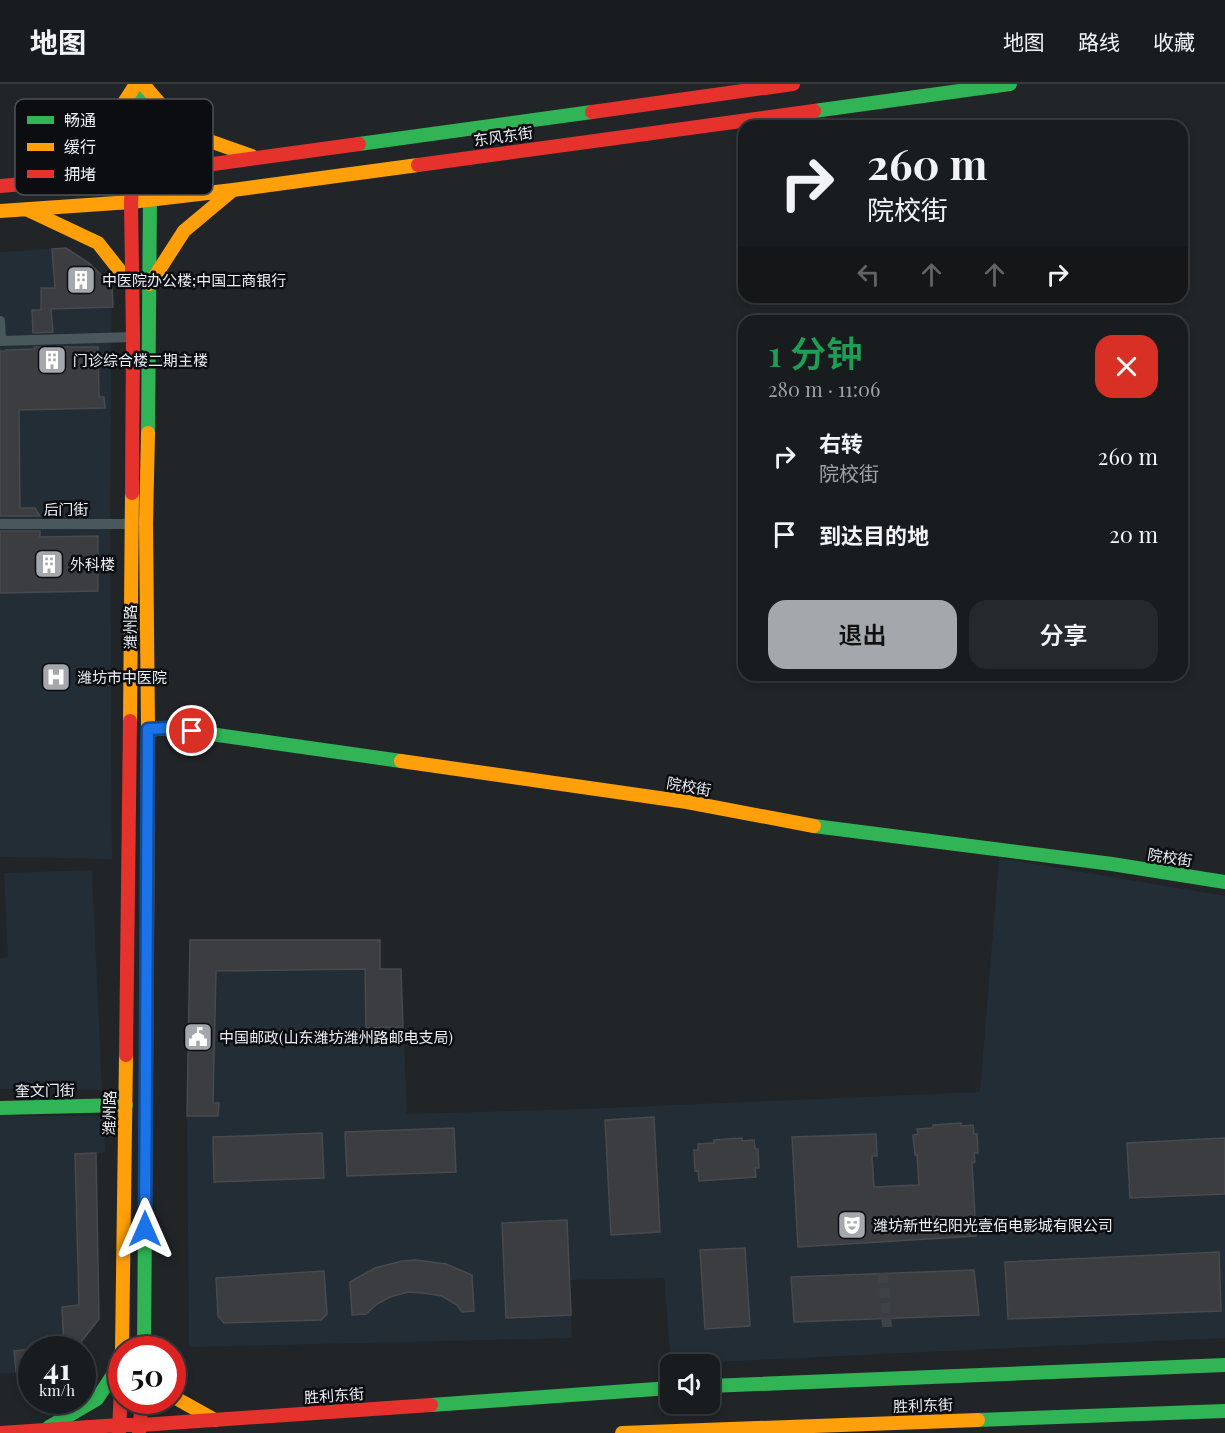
<!DOCTYPE html>
<html lang="zh">
<head>
<meta charset="utf-8">
<style>
  body { margin:0; font-family:"Playfair Display","Noto Sans SC",serif; background:#26292b; color:#f1f3f6; height:100vh; display:flex; flex-direction:column; font-size:22px; white-space:nowrap }
  * { box-sizing:border-box; margin:0 }
  p { font-size:20px; color:#9fa1a4 }
  .icon { flex:none; width:33px; height:33px; fill:none; stroke:currentColor; stroke-width:2; stroke-linecap:round; stroke-linejoin:round }
  .map { position:relative; flex:1; overflow:hidden }
  .sheet { position:absolute; left:738px; top:231px; width:450px; height:366px; display:flex; flex-direction:column; background:#191c1e; border-radius:18px; box-shadow:0 3px 9px #0003,0 0 0 2px #373a3c }
  .sheet>* { flex:none }
  .top-card { position:absolute; left:738px; top:36px; width:450px; height:183px; border-radius:18px; box-shadow:0 3px 9px #0003,0 0 0 2px #373a3c; background:#191c1e; color:#f1f3f6; overflow:hidden }
  .controls { position:absolute; left:660px; top:1270px; display:grid; gap:12px }
  .controls a { display:grid; place-items:center; width:60px; height:60px; border-radius:12px; background:#191c1e; box-shadow:0 3px 9px #0003,0 0 0 2px #373a3c; font-size:30px }
  .speed { position:absolute; left:18px; top:1252px; display:flex; gap:12px; font-size:30px; font-weight:700; text-align:center }
  .speed>* { display:grid; place-content:center; width:78px; height:78px; border-radius:50%; background:#191c1e; box-shadow:0 3px 9px #0003,0 0 0 2px #373a3c; line-height:1 }
  .speed small { font-size:15px; font-weight:400 }
  .speed .limit { border:9px solid #d22; background:#fff; color:#111 }
  .pin { position:absolute; display:grid; place-items:center; width:51px; height:51px; color:#fff; margin:-26px; border:3px solid #fff; border-radius:50%; box-shadow:0 2px 6px #0007 }
  .me { position:absolute; width:66px; margin:-33px; rotate:0deg; stroke-linejoin:round; filter:drop-shadow(0 0 4px #0008) }
  .turn { display:flex; align-items:center; gap:21px; height:126px; padding:0 30px; font-size:27px }
  .turn .icon { width:78px; height:78px; stroke-width:2.5 }
  .turn b { display:block; font-size:42px; line-height:51px }
  .lanes { display:flex; align-items:center; height:57px; padding:0 30px; background:#0003; justify-content:center; gap:30px; direction:ltr }
  .lanes .off { opacity:.35 }
  .round { display:grid; place-items:center; flex:none; width:63px; height:63px; border-radius:18px; background:#26292b }
  .overview { display:flex; align-items:center; justify-content:space-between; height:102px; padding:0 30px }
  h1 { font-size:36px; font-weight:600; line-height:45px; color:#1e9e55 }
  .primary-button { display:flex; gap:12px; margin-top:auto; padding:12px 30px }
  .primary-button a { flex:1; height:69px; border-radius:18px; background:#a4a8ac; color:#111; font-size:24px; font-weight:600; line-height:69px; text-align:center }
  .primary-button a+a { background:#26292b; color:#f1f3f6 }
  ul { padding:0; list-style:none }
  li { display:flex; align-items:center; gap:18px; height:78px; padding:0 30px }
  li div { flex:1 }
  li b { display:block; font-size:22px }
  li em { font-style:normal }
  header { display:flex; align-items:center; gap:36px; box-sizing:border-box; height:84px; padding:0 30px; background:#191c1e; border-bottom:2px solid #373a3c }
  header strong { font-size:28px }
  nav { display:flex; gap:33px; margin-inline-start:auto; font-size:21px }
  .map>svg:first-child { display:block }
  .built { fill:#222d36 }
  .building { fill:#3b3d40; stroke:#484a4d; stroke-width:1.5 }
  .lines { fill:none; stroke-linecap:round; stroke-linejoin:round }
  .street-tunnel { stroke:#3f4346; stroke-width:10; stroke-dasharray:10 5; stroke-linecap:butt }
  .street { stroke:#48585c; stroke-width:10 }
  .fast { stroke:#30b455; stroke-width:14 }
  .slow { stroke:#ff9f0a; stroke-width:14 }
  .jam { stroke:#e5322d; stroke-width:14 }
  .route-casing { stroke:#114b97; stroke-width:15 }
  .route { stroke:#1a73e8; stroke-width:10 }
  .labels { text-anchor:middle; dominant-baseline:central; stroke-width:5; stroke-linejoin:round; paint-order:stroke }
  .street-label { font-size:15px; fill:#ebeff3; stroke:#0b0d10 }
  .poi-label { font-size:15px; fill:#ebeff3; stroke:#0b0d10; text-anchor:start }
  .key { fill:#0b0d10; stroke:#4e5154; stroke-width:1.5 }
  .key-label { font-size:16px; fill:#ebeff3 }
</style>
</head>
<body>
<header>
<strong>地图</strong>
<nav><a>地图</a><a>路线</a><a>收藏</a></nav>
</header>
<div class="map">
<svg width="1225" height="1349" viewBox="0 0 1225 1349">
  <rect width="100%" height="100%" fill="#212528"/>
  <!-- built -->
  <path class="built" d="M66 164 89 179 112 201 110 413 112 775 0 773V168Z
    M999 774 1225 812V1254L671 1280 664 1194 570 1196 572 1254 189 1263 187 1032 190 856H380V885H401L407 1030 582 1025 980 1008Z
    M92 786 102 1006 0 1005V874L8 873 4 789Z
    M0 1032H104L105 1068 96 1070 99 1235 77 1263V1266H32L31 1287 0 1290Z"/>
  <!-- building -->
  <path class="building" d="M66 164 89 179 112 201 113 223 51 225 53 248 33 249 32 226H41V204H55L52 165Z
    M34 263H98L99 313H104L105 324 19 326 20 424H35L40 432H0V267H6V266L34 265Z
    M0 447H40V453L98 452V507L0 509Z
    M190 856H380V885H401L403 943 366 944 365 885 216 887 213 1019H219L218 1032H187Z
    M654 1033 660 1148 611 1151 605 1036Z
    M961 1039V1042L973 1041 974 1050H977L978 1069H974L975 1078 972 1079 976 1152 798 1163 792 1053 876 1050 877 1072H872L874 1103 919 1101 917 1071H915L913 1051 918 1050 917 1045 933 1044V1041Z
    M454 1044 456 1088 347 1092 345 1048Z
    M322 1049 324 1094 214 1098 213 1053Z
    M742 1054V1057L754 1056 755 1065H758L759 1084H755L756 1093 699 1097 698 1086 695 1087 694 1066H698V1060L714 1059V1056Z
    M1225 1054V1110L1130 1114 1127 1059Z
    M96 1069 99 1235 75 1266H64L62 1223 79 1221 75 1070Z
    M567 1136 571 1231 506 1234 502 1139Z
    M745 1164 750 1242 705 1245 700 1166Z
    M1219 1168 1221 1227 1008 1235 1005 1178Z
    M416 1176 446 1180 472 1191 474 1227 462 1228 457 1221 442 1212 423 1209 408 1208 390 1213 377 1220 366 1230 352 1231 350 1198 375 1184 402 1177Z
    M974 1186 979 1231 794 1238 791 1193Z
    M324 1187 327 1230 321 1236 224 1239 218 1232 216 1194Z
    M32 1265V1287L16 1288 14 1267Z"/>
  <g class="lines">
    <!-- street-tunnel -->
    <path class="street-tunnel" d="M883 1189 887 1243"/>
    <!-- street -->
    <path class="street" d="M0 237 1 257
      M0 257 133 253
      M0 440H132"/>
    <!-- fast -->
    <path class="fast" d="M140 0 148 62 147 88 150 114 148 349
      M814 27 1010 0
      M359 60 592 28
      M148 646 168 644 401 677
      M814 742 1112 780 1225 798
      M0 1024 126 1021
      M144 1266 147 856
      M710 1302 1225 1281
      M431 1321 670 1304
      M978 1336 1225 1327
      M49 1343 97 1315 122 1277"/>
    <!-- slow -->
    <path class="slow" d="M143 0 184 48 252 72
      M29 98 100 56 136 0
      M28 126 98 159 132 202
      M0 127 131 118 233 106 418 81
      M150 200 184 147 233 106
      M130 637 132 409
      M401 677 687 718 814 742
      M147 856 148 646 146 439 148 349
      M122 1266 126 971
      M172 1312 215 1336
      M622 1349 978 1336"/>
    <!-- jam -->
    <path class="jam" d="M592 28 793 0
      M418 81 814 27
      M0 102 133 91 359 60
      M132 409 133 253 131 118 137 39
      M126 971 130 637
      M144 1263 145 1266
      M0 1349 120 1341H141L431 1321
      M119 1349 122 1280
      M139 1349 142 1317"/>
  </g>
  <g class="lines">
    <!-- route casing -->
    <g class="route-casing">
      <path id="route" d="M145 1145 148 645 168 644 192 647"/>
    </g>
    <!-- route -->
    <use href="#route" class="route"/>
  </g>
  <!-- icons -->
  <defs>
    <g id="building-square" transform="scale(1.5)"><rect x="-9" y="-9" width="18" height="18" rx="4" fill="#a4a8ac" stroke="#0b0d10"/><path d="M-4-6H4V6H1V3H-1V6H-4ZM-2.5-4.3h1.7v1.8h-1.7ZM.8-4.3h1.7v1.8H.8ZM-2.5-1h1.7V.8h-1.7ZM.8-1h1.7V.8H.8Z" fill="#fff"/></g>
    <g id="hospital-square" transform="scale(1.5)"><rect x="-9" y="-9" width="18" height="18" rx="4" fill="#a4a8ac" stroke="#0b0d10"/><path d="M-5-5h3v3.5h4V-5h3V5h-3V1.5h-4V5h-3Z" fill="#fff"/></g>
    <g id="civic-square" transform="scale(1.5)"><rect x="-9" y="-9" width="18" height="18" rx="4" fill="#a4a8ac" stroke="#0b0d10"/><path d="M-.6-6.5H3V-4.5H.6V-3L4-1V1h2V6H-6V1h2V-1L-.6-3ZM-1.2 2.5V6h2.4V2.5Z" fill="#fff"/></g>
    <g id="theatre-square" transform="scale(1.5)"><rect x="-9" y="-9" width="18" height="18" rx="4" fill="#a4a8ac" stroke="#0b0d10"/><path d="M-5-5.5Q0-4 5-5.5V0Q5 5 0 6Q-5 5-5 0ZM-3.3-2.5H-1v1.5H-3.3ZM1-2.5H3.3v1.5H1ZM-2.8 1Q0 5.5 2.8 1Z" fill="#fff"/></g>
  </defs>
  <g fill-rule="evenodd">
    <use href="#building-square" x="81" y="196"/>
    <use href="#building-square" x="52" y="276"/>
    <use href="#building-square" x="49" y="480"/>
    <use href="#hospital-square" x="56" y="593"/>
    <use href="#civic-square" x="198" y="953"/>
    <use href="#theatre-square" x="852" y="1141"/>
  </g>
  <g class="labels">
    <!-- street labels -->
    <g class="street-label">
      <text transform="translate(503 52) rotate(-8)">东风东街</text>
      <text x="66" y="425">后门街</text>
      <text transform="translate(130 543) rotate(-90)">潍州路</text>
      <text transform="translate(689 702) rotate(10)">院校街</text>
      <text transform="translate(1170 773) rotate(9)">院校街</text>
      <text transform="translate(45 1006) rotate(-1)">奎文门街</text>
      <text transform="translate(109 1029) rotate(-89)">潍州路</text>
      <text transform="translate(334 1311) rotate(-4)">胜利东街</text>
      <text transform="translate(923 1321) rotate(-2)">胜利东街</text>
    </g>
    <!-- poi labels -->
    <g class="poi-label">
      <text x="102" y="196">中医院办公楼;中国工商银行</text>
      <text x="73" y="276">门诊综合楼二期主楼</text>
      <text x="70" y="480">外科楼</text>
      <text x="77" y="593">潍坊市中医院</text>
      <text x="219" y="953">中国邮政(山东潍坊潍州路邮电支局)</text>
      <text x="873" y="1141">潍坊新世纪阳光壹佰电影城有限公司</text>
    </g>
  </g>
  <!-- legend -->
  <rect x="15" y="15" width="198" height="96" rx="9" class="key"/>
  <rect x="27" y="32" width="27" height="8" fill="#30b455"/>
  <rect x="27" y="59" width="27" height="8" fill="#ff9f0a"/>
  <rect x="27" y="86" width="27" height="8" fill="#e5322d"/>
  <g class="key-label">
    <text x="64" y="42">畅通</text>
    <text x="64" y="69">缓行</text>
    <text x="64" y="96">拥堵</text>
  </g>
</svg>
<div class="controls">
<a><svg class="icon" aria-label="sound" viewBox="0 0 24 24"><path d="M4 9h4l5-4v14l-5-4H4zM17 9q2 3 0 6"/></svg></a>
</div>
<div class="speed"><div>41<small>km/h</small></div><div class="limit">50</div></div>
<div class="pin" style="left:192px;top:647px;background:#d93025"><svg class="icon" aria-label="arrive" viewBox="0 0 24 24"><path d="M6 21V4h12l-3 4 3 4H6"/></svg></div>
<svg class="me" style="left:145px;top:1145px" viewBox="-20 -20 40 40"><path d="M0-17L14 15 0 8-14 15z" fill="#1a73e8" stroke="#fff" stroke-width="4"/></svg>
<div class="top-card">
<div class="turn"><svg class="icon" aria-label="right" viewBox="0 0 24 24"><path d="M7 20v-9h11M14 6l5 5-5 5"/></svg><div><b>260 m</b>院校街</div></div>
<div class="lanes"><svg class="icon off" aria-label="left" viewBox="0 0 24 24"><path d="M17 20v-9H6M10 6l-5 5 5 5"/></svg><svg class="icon off" aria-label="ahead" viewBox="0 0 24 24"><path d="M12 20V5M6 11l6-6 6 6"/></svg><svg class="icon off" aria-label="ahead" viewBox="0 0 24 24"><path d="M12 20V5M6 11l6-6 6 6"/></svg><svg class="icon" aria-label="right" viewBox="0 0 24 24"><path d="M7 20v-9h11M14 6l5 5-5 5"/></svg></div>
</div>
<section class="sheet">
<div class="overview"><div><h1>1 分钟</h1><p>280 m · 11:06</p></div><a class="round" style="background:#d93025;color:#fff"><svg class="icon" aria-label="close" viewBox="0 0 24 24"><path d="M6 6l12 12M18 6L6 18"/></svg></a></div>
<ul>
<li><svg class="icon" aria-label="right" viewBox="0 0 24 24"><path d="M7 20v-9h11M14 6l5 5-5 5"/></svg><div><b>右转</b><p>院校街</p></div><em>260 m</em></li>
<li><svg class="icon" aria-label="arrive" viewBox="0 0 24 24"><path d="M6 21V4h12l-3 4 3 4H6"/></svg><div><b>到达目的地</b></div><em>20 m</em></li>
</ul>
<div class="primary-button"><a>退出</a><a>分享</a></div>
</section>
</div>
</body>
</html>
